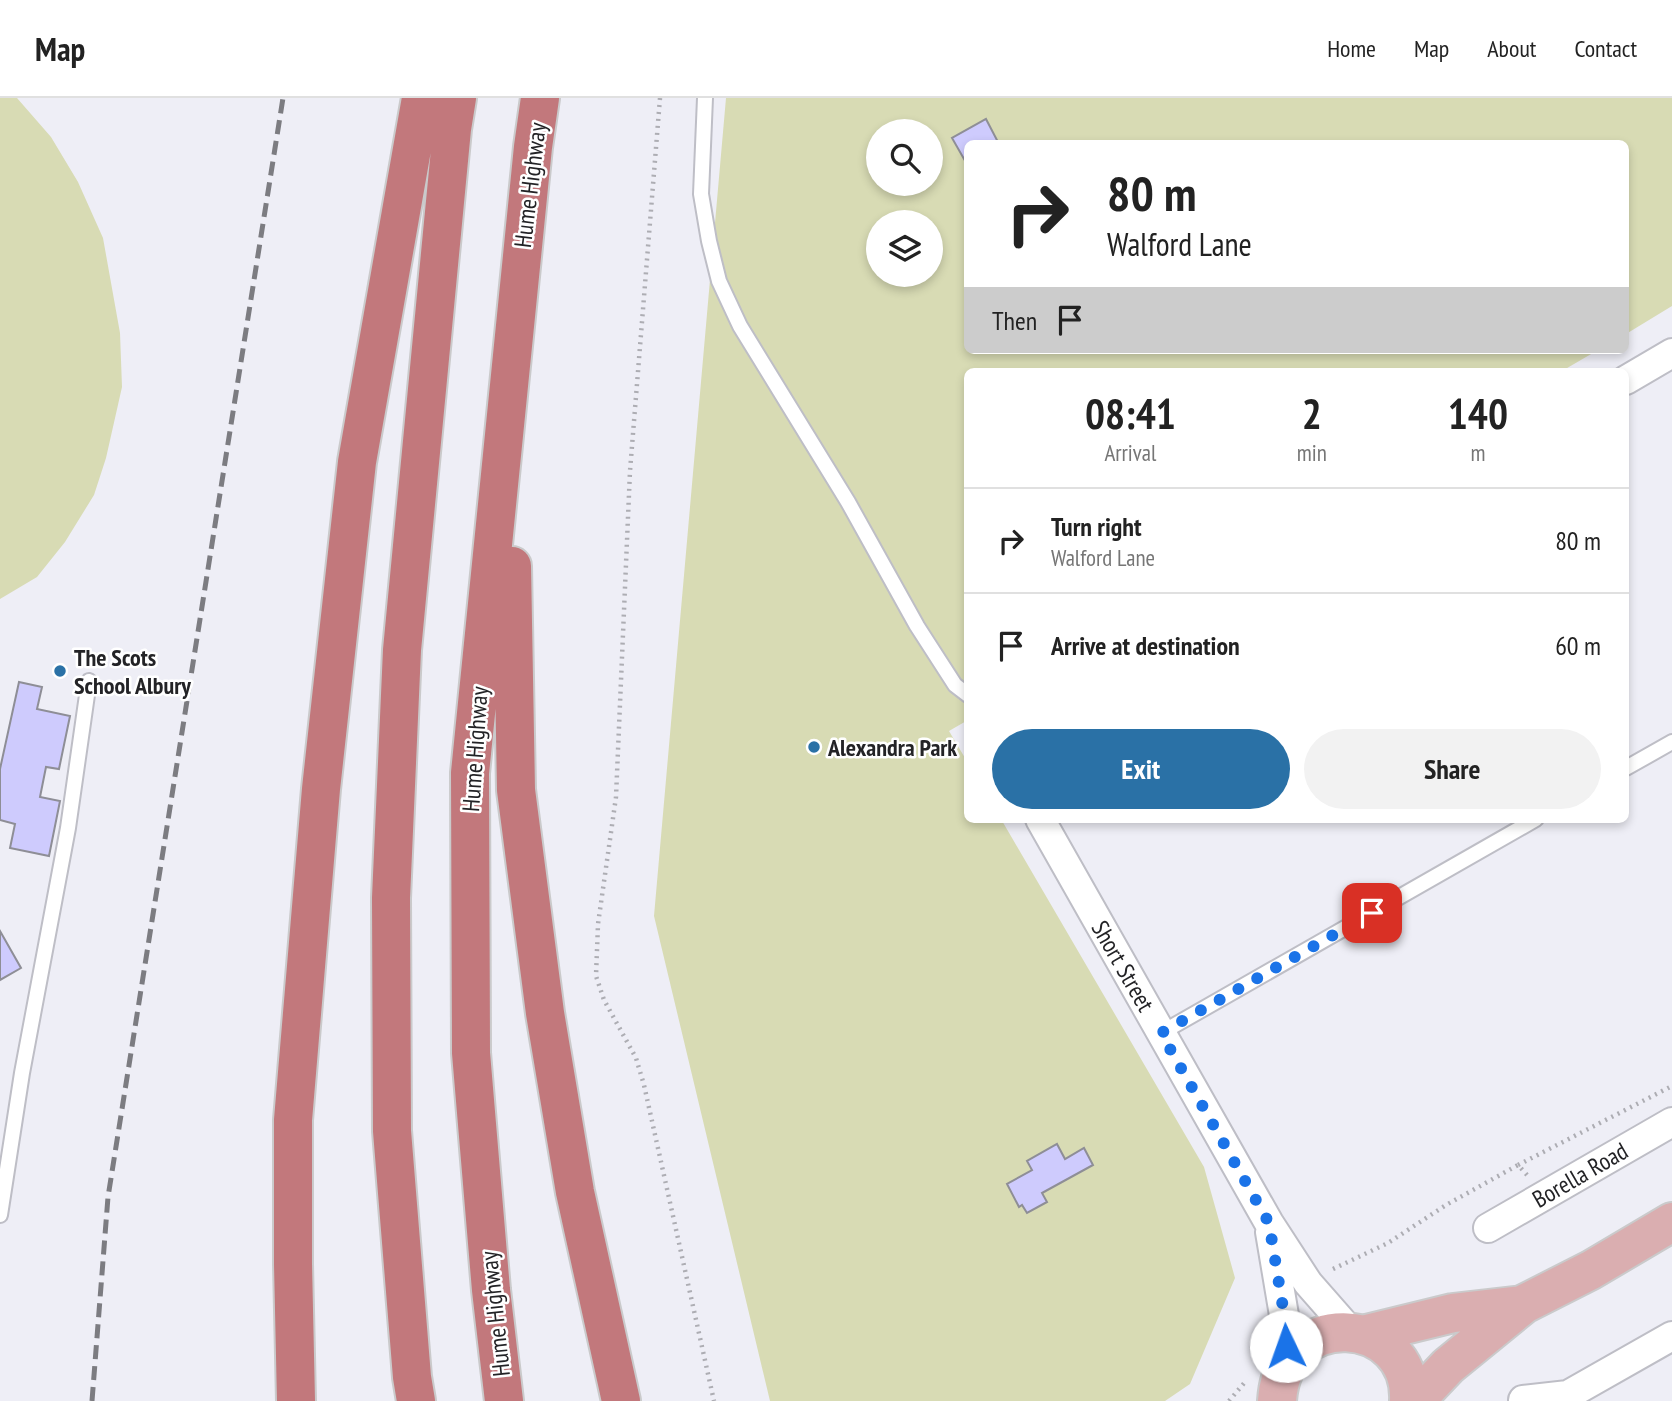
<!DOCTYPE html>
<html lang="en">
<head>
<meta charset="utf-8">
<style>
  body { margin:0; font-family:"PT Sans Narrow",sans-serif; background:#f2f2f2; color:#222; height:100vh; display:flex; flex-direction:column; font-size:26px; white-space:nowrap }
  * { box-sizing:border-box; margin:0 }
  p { font-size:23px; color:#767676 }
  .icon { flex:none; width:38px; height:38px; fill:none; stroke:currentColor; stroke-width:2; stroke-linecap:round; stroke-linejoin:round }
  .map { position:relative; flex:1; overflow:hidden }
  .drawer { position:absolute; left:964px; top:270px; width:665px; height:455px; display:flex; flex-direction:column; background:#fff; border-radius:10px; box-shadow:0 4px 10px #0003 }
  .drawer>* { flex:none }
  .top-card { position:absolute; left:964px; top:42px; width:665px; height:214px; border-radius:10px; box-shadow:0 4px 10px #0003; background:#fff; color:#222; overflow:hidden }
  .buttons { position:absolute; left:866px; top:21px; display:grid; gap:14px }
  .buttons a { display:grid; place-items:center; width:77px; height:77px; border-radius:50%; background:#fff; box-shadow:0 4px 10px #0003; font-size:35px }
  .pin { position:absolute; display:grid; place-items:center; width:60px; height:60px; color:#fff; margin:-30px; border-radius:14px; box-shadow:0 4px 10px #0006 }
  .me { position:absolute; width:77px; margin:-38px; rotate:357deg; stroke-linejoin:round; filter:drop-shadow(0 0 5px #0008) }
  .turn { display:flex; align-items:center; gap:24px; height:147px; padding:0 28px; font-size:32px }
  .turn .icon { width:91px; height:91px; stroke-width:2.5 }
  .turn b { display:block; font-size:49px; line-height:60px }
  .then { display:flex; align-items:center; height:66px; padding:0 28px; background:#0003; gap:14px; font-size:26px }
  .eta { display:flex; justify-content:space-evenly; align-items:center; height:119px; text-align:center }
  .eta b { font-size:42px; font-weight:700; line-height:49px }
  .primary-button { display:flex; gap:14px; margin-top:auto; padding:14px 28px }
  .primary-button a { flex:1; height:80px; border-radius:42px; background:#2a71a6; color:#fff; font-size:28px; font-weight:700; line-height:80px; text-align:center }
  .primary-button a+a { background:#f2f2f2; color:#222 }
  ul { padding:0; list-style:none }
  li { display:flex; align-items:center; gap:21px; height:105px; padding:0 28px; border-top:2px solid #e0e0e0 }
  li div { flex:1 }
  li b { display:block; font-size:26px }
  li em { font-style:normal }
  header { display:flex; align-items:center; gap:42px; box-sizing:border-box; height:98px; padding:0 35px; background:#fff; border-bottom:2px solid #e0e0e0 }
  header strong { font-size:33px }
  nav { display:flex; gap:38px; margin-inline-start:auto; font-size:24px }
  .map>svg:first-child { display:block }
  .green { fill:#d8dbb4; fill-rule:evenodd }
  .building { fill:#cecbfd; stroke:#8e8e96; stroke-width:2 }
  .lines { fill:none; stroke-linecap:round; stroke-linejoin:round }
  .lane-casing { stroke:#bebec6; stroke-width:18 }
  .street-casing { stroke:#bebec6; stroke-width:32 }
  .primary-casing { stroke:#cacacb; stroke-width:42 }
  .highway-casing { stroke:#cacacb; stroke-width:42 }
  .path { stroke:#adadb3; stroke-width:4.5; stroke-dasharray:2 5; stroke-linecap:butt }
  .lane { stroke:#fff; stroke-width:14 }
  .street { stroke:#fff; stroke-width:28 }
  .primary { stroke:#daaeb0; stroke-width:38 }
  .highway { stroke:#c2787c; stroke-width:38 }
  .rail { stroke:#7c7c81; stroke-width:5; stroke-dasharray:14 7; stroke-linecap:butt }
  .route { stroke:#1a73e8; stroke-width:12; stroke-dasharray:0 21.6 }
  .poi-dot { fill:#2a71a6; stroke:#fff; stroke-width:2.5 }
  .labels { text-anchor:middle; dominant-baseline:central; stroke-width:5; stroke-linejoin:round; paint-order:stroke }
  .street-label { font-size:24px; fill:#232326; stroke:#fff }
  .poi-label { font-size:24px; font-weight:bold; fill:#232326; stroke:#fff; text-anchor:start }
</style>
</head>
<body>
<header>
<strong>Map</strong>
<nav><a>Home</a><a>Map</a><a>About</a><a>Contact</a></nav>
</header>
<div class="map">
<svg width="1672" height="1303" viewBox="0 0 1672 1303">
  <rect width="100%" height="100%" fill="#eeeef6"/>
  <!-- green -->
  <path class="green" d="M0 0H17L51 39 78 84 103 140 120 235 122 289 106 360 94 397 65 444 37 479 0 501Z
    M726 0H1672V208L1626 236V46H968V252H1598L1562 273H968V622L949 633 968 665V721H1001L1204 1069 1235 1180 1190 1286 1165 1303H770L654 818ZM878 33H931V86H878ZM878 124H931V177H878Z"/>
  <!-- building -->
  <path class="building" d="M986 21 999 46H968V68L952 40Z
    M19 584 42 589 37 611 70 618 59 671 46 669 40 699 60 703 49 758 10 750 15 726 0 722V671Z
    M0 833 21 870 0 882Z
    M1057 1046 1065 1061 1084 1050 1093 1067 1042 1095 1047 1104 1027 1115 1022 1107 1019 1109 1007 1086 1032 1072 1027 1063Z"/>
  <g class="lines">
    <!-- lane casing -->
    <g class="lane-casing">
      <path id="lane" d="M705 0 701 96 709 143 719 183 740 228 848 404 917 528 955 587 968 597
        M1626 670 1672 644
        M1161 935 1536 721
        M0 1117 22 975 68 730 89 583"/>
    </g>
    <!-- street casing -->
    <g class="street-casing">
      <path id="street" d="M1626 282 1672 255
        M1040 721 1269 1125 1308 1185 1351 1234
        M1488 1130 1672 1024
        M1270 1134 1286 1229 1285 1268
        M1523 1302 1568 1297 1672 1238"/>
    </g>
    <!-- primary casing -->
    <g class="primary-casing">
      <path id="primary" d="M1363 1237 1453 1215 1523 1207
        M1277 1303C1283 1206 1413 1217 1409 1303
        M1415 1303 1448 1268 1524 1206 1591 1172 1672 1124"/>
    </g>
    <!-- highway casing -->
    <g class="highway-casing">
      <path id="highway" d="M512 468 516 692 545 915 575 1094 621 1303
        M296 1303 293 1166V1022L321 691 357 364 421 0
        M416 1303 412 1279 392 1033 391 800 402 552 452 31 457 0
        M504 1303 491 1192 471 955 470 675 533 49 540 0"/>
    </g>
    <!-- path -->
    <path class="path" d="M660 0 630 373 616 699 598 826 596 878 604 902 636 960 644 987 714 1303
      M1518 1067 1672 988
      M1333 1171 1388 1145 1446 1107 1518 1067 1527 1077
      M1229 1303 1245 1284"/>
    <!-- lane -->
    <use href="#lane" class="lane"/>
    <!-- street -->
    <use href="#street" class="street"/>
    <!-- primary -->
    <use href="#primary" class="primary"/>
    <!-- highway -->
    <use href="#highway" class="highway"/>
    <!-- rail -->
    <path class="rail" d="M92 1303 108 1099 283 0"/>
  </g>
  <g class="lines">
    <!-- route -->
    <path class="route" d="M1286 1248V1228L1269 1125 1161 935 1372 815"/>
  </g>
  <!-- markers -->
  <g class="poi-dot">
    <circle cx="60" cy="573" r="7"/>
    <circle cx="814" cy="649" r="7"/>
  </g>
  <g class="labels">
    <!-- street labels -->
    <g class="street-label">
      <text transform="translate(530 87) rotate(-83)">Hume Highway</text>
      <text transform="translate(475 651) rotate(-86)">Hume Highway</text>
      <text transform="translate(1123 868) rotate(60)">Short Street</text>
      <text transform="translate(1580 1077) rotate(-30)">Borella Road</text>
      <text transform="translate(495 1216) rotate(-96)">Hume Highway</text>
    </g>
    <!-- poi labels -->
    <g class="poi-label">
      <text x="74" y="559">The Scots<tspan x="74" dy="28">School Albury</tspan></text>
      <text x="828" y="649">Alexandra Park</text>
    </g>
  </g>
</svg>
<div class="buttons">
<a><svg class="icon" aria-label="search" viewBox="0 0 24 24"><circle cx="10" cy="10" r="6"/><path d="M15 15l6 6"/></svg></a>
<a><svg class="icon" aria-label="layers" viewBox="0 0 24 24"><path d="M12 4l9 5-9 5-9-5zM3 14l9 5 9-5"/></svg></a>
</div>
<div class="pin" style="left:1372px;top:815px;background:#d93025"><svg class="icon" aria-label="arrive" viewBox="0 0 24 24"><path d="M6 21V4h12l-3 4 3 4H6"/></svg></div>
<svg class="me" style="left:1286px;top:1248px" viewBox="-20 -20 40 40"><circle r="19" fill="#fff"/><path d="M0-13L10 11 0 6-10 11z" fill="#1a73e8"/></svg>
<div class="top-card">
<div class="turn"><svg class="icon" aria-label="right" viewBox="0 0 24 24"><path d="M7 20v-9h11M14 6l5 5-5 5"/></svg><div><b>80 m</b>Walford Lane</div></div>
<div class="then">Then<svg class="icon" aria-label="arrive" viewBox="0 0 24 24"><path d="M6 21V4h12l-3 4 3 4H6"/></svg></div>
</div>
<section class="drawer">
<div class="eta">
<div><b>08:41</b><p>Arrival</p></div>
<div><b>2</b><p>min</p></div>
<div><b>140</b><p>m</p></div>
</div>
<ul>
<li><svg class="icon" aria-label="right" viewBox="0 0 24 24"><path d="M7 20v-9h11M14 6l5 5-5 5"/></svg><div><b>Turn right</b><p>Walford Lane</p></div><em>80 m</em></li>
<li><svg class="icon" aria-label="arrive" viewBox="0 0 24 24"><path d="M6 21V4h12l-3 4 3 4H6"/></svg><div><b>Arrive at destination</b></div><em>60 m</em></li>
</ul>
<div class="primary-button"><a>Exit</a><a>Share</a></div>
</section>
</div>
</body>
</html>
